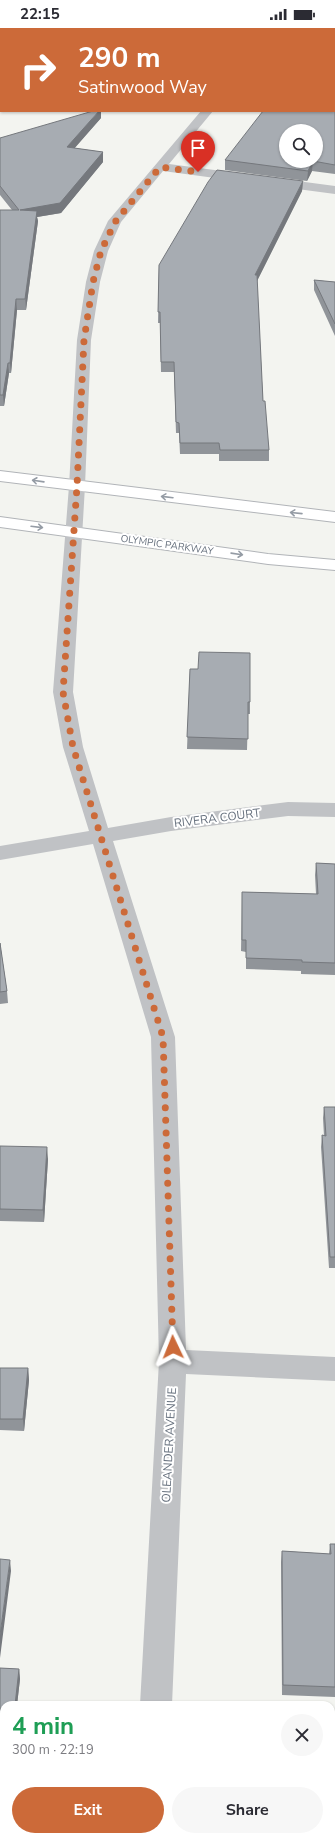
<!DOCTYPE html>
<html lang="en">
<head>
<meta charset="utf-8">
<style>
  body { margin:0; font-family:"Nunito Sans",sans-serif; background:#f7f7f7; color:#2b2b33; height:100vh; display:flex; flex-direction:column; font-size:15px; white-space:nowrap }
  * { box-sizing:border-box; margin:0 }
  p { font-size:13px; color:#7c7c81 }
  .icon { flex:none; width:22px; height:22px; fill:none; stroke:currentColor; stroke-width:2; stroke-linecap:round; stroke-linejoin:round }
  .map { position:relative; flex:1; overflow:hidden }
  .drawer { position:absolute; left:0px; top:1673px; width:335px; height:140px; display:flex; flex-direction:column; background:#fff; border-radius:12px 12px 0 0; box-shadow:0 1px 3px #0004 }
  .drawer>* { flex:none }
  .top-card { position:absolute; left:0px; top:0px; width:335px; height:84px; box-shadow:0 1px 3px #0004; background:#cc6a39; color:#fff; overflow:hidden }
  .tools { position:absolute; left:279px; top:96px; display:grid; gap:8px }
  .tools a { display:grid; place-items:center; width:44px; height:44px; border-radius:50%; background:#fff; box-shadow:0 1px 3px #0004; font-size:20px }
  .pin { position:absolute; display:grid; place-items:center; width:34px; height:34px; color:#fff; margin:-41px -17px; border-radius:50% 50% 50% 0; rotate:-45deg; box-shadow:0 0 4px #0007 }
  .pin .icon { rotate:45deg }
  .me { position:absolute; width:44px; margin:-22px; rotate:358deg; stroke-linejoin:round; filter:drop-shadow(0 0 3px #0008) }
  .turn { display:flex; align-items:center; gap:14px; height:84px; padding:0 12px; font-size:18px }
  .turn .icon { width:52px; height:52px; stroke-width:2.5 }
  .turn b { display:block; font-size:28px; line-height:34px }
  .round { display:grid; place-items:center; flex:none; width:42px; height:42px; border-radius:21px; background:#f7f7f7 }
  .summary { display:flex; align-items:center; justify-content:space-between; height:68px; padding:0 12px }
  h1 { font-size:24px; font-weight:700; line-height:30px; color:#1e9e55 }
  .action { display:flex; gap:8px; margin-top:auto; padding:8px 12px }
  .action a { flex:1; height:46px; border-radius:24px; background:#cc6a39; color:#fff; font-size:16px; font-weight:700; line-height:46px; text-align:center }
  .action a+a { background:#f7f7f7; color:#2b2b33 }
  .status { display:flex; justify-content:space-between; align-items:center; height:28px; padding:0 20px; background:#fff; direction:ltr }
  .status svg { height:11px; fill:currentColor }
  .map>svg:first-child { display:block }
  .built { fill:#e4e5e4 }
  .lines { fill:none; stroke-linecap:round; stroke-linejoin:round }
  .major-casing { stroke:#b1b4b8; stroke-width:2 }
  .minor { fill:#c0c2c5; fill-rule:evenodd }
  .major { fill:#fff; fill-rule:evenodd }
  .wall { fill:#909499 }
  .shaded-wall { fill:#75787d }
  .building { fill:#a7acb2; stroke:#75787d; fill-rule:evenodd }
  .oneway { stroke:#959ca5 }
  .route { stroke:#cc6a39; stroke-width:7; stroke-dasharray:0 12.6 }
  .labels { text-anchor:middle; dominant-baseline:central; stroke-width:4; stroke-linejoin:round; paint-order:stroke }
  .far-street-label { font-size:10px; fill:#67717e; stroke:#fff }
  .street-label { font-size:12px; fill:#67717e; stroke:#fff }
</style>
</head>
<body>
<div class="status"><b>22:15</b><svg viewBox="0 0 49 12"><path d="M0 12V9h3v3zM5 12V6h3v6zM10 12V3h3v9zM15 12V0h3v12zM26 1h20v11H26zM47 4h2v5h-2z"/></svg></div>
<div class="map">
<svg width="335" height="1813" viewBox="0 0 335 1813">
  <rect width="100%" height="100%" fill="#f3f4f0"/>
  <!-- built -->
  <path class="built" d="M0 0H233L1 1 0 22Z"/>
  <g class="lines">
    <!-- major casing -->
    <g class="major-casing">
      <path id="major" d="M0 443 335 484V494L0 453Z
        M0 489 268 526 335 532V542L268 536 0 499Z"/>
    </g>
    <!-- minor -->
    <path class="minor" d="M11 0H27L10 1Z
      M94 0H111L112 1H95Z
      M205 0H217L204 1Z
      M270 0H282L269 1Z
      M201 83H213L169 136 335 158V166L163 143 121 194 108 223 100 254 91 312 85 458 73 664 83 719 108 800 171 789 288 774 335 775V789L288 788 171 803 113 813 175 1009 186 1322 335 1329V1353L186 1346 172 1677H140L159 1333 151 1009 93 816 0 832V818L89 803 63 719 53 664 69 458 77 312 86 254 94 223 108 193Z
      M134 1809H166L165 1813H133Z"/>
    <!-- major -->
    <use href="#major" class="major"/>
  </g>
  <!-- wall -->
  <path class="wall" d="M335 25V146L312 143 307 153 225 142V132Z
    M101 90 74 120 103 124V134L61 185 37 189 38 193 26 282H17L11 345H9L4 378H0V182H12L0 167V110Z
    M303 153 302 163 257 253 263 373 269 422V433H219V426H180L179 405H176L174 344H161L160 295H158L159 237Z
    M314 252 335 254V308L314 262Z
    M190 641 250 674V686H248L247 722 187 721Z
    M316 835 335 836V947L301 946V943L246 941V924L241 923 242 864 316 866 315 847Z
    M0 915 7 963 8 975 0 976Z
    M324 1079H335V1240H329L321 1119 322 1107 324 1108 323 1090Z
    M0 1118 48 1131 44 1194 0 1193Z
    M0 1340H28L29 1352 24 1403 0 1402Z
    M330 1516H335V1669L282 1667 281 1534 282 1523 329 1526Z
    M0 1640 19 1641 20 1651 17 1677H4V1740H0Z"/>
  <!-- shaded-wall -->
  <path class="shaded-wall" d="M99 83H101V90L67 129V119Z
    M103 124V134L61 185 37 189 38 193 26 282 20 182Z
    M313 133 312 143 307 153 308 143Z
    M303 153 302 163 255 257V247Z
    M16 271 17 282 11 345 10 335Z
    M8 335 9 345 4 378 3 367Z
    M47 1119 48 1131 44 1194 43 1182Z
    M28 1340 29 1352 24 1403 23 1391Z
    M10 1532 11 1543 0 1630V1607Z
    M19 1641 20 1651 17 1677H15Z"/>
  <!-- building -->
  <path class="building" d="M334 25H335V137L313 133 308 143 225 132 263 83H334ZM286 103H316V133H286Z
    M93 83H99L67 119 103 124 60 175 20 182 37 183 25 271H16L10 335H8L3 367H0V182H19L0 158V110Z
    M217 142 303 153 255 247H257L263 373H265L269 422H220L219 415H180L179 395 176 394 174 334H161L160 284H158L159 237 208 154Z
    M314 252 335 254V296Z
    M199 624 250 625V674H248V711L187 709 190 641H198Z
    M316 835 335 836V935L302 934V932L246 930V912H242V864L318 866Z
    M0 915 7 963 0 964Z
    M324 1079H335V1229H330L322 1107 326 1108Z
    M0 1118 47 1119 43 1182 0 1181Z
    M0 1340H28L23 1391H0Z
    M330 1516H335V1659L283 1657 282 1523 331 1526Z
    M0 1531 10 1532 0 1607Z
    M0 1640 19 1641 15 1677H4V1730H0Z"/>
  <!-- one-way arrows -->
  <defs><path id="oneway-shaft" d="M-6 0H5M1.5-3L5.5 0L1.5 3" fill="none" stroke-width="1.6" stroke-linecap="round" stroke-linejoin="round"/></defs>
  <g class="oneway">
    <use href="#oneway-shaft" transform="translate(38 453) rotate(-172)"/>
    <use href="#oneway-shaft" transform="translate(167 469) rotate(-173)"/>
    <use href="#oneway-shaft" transform="translate(296 485) rotate(-174)"/>
    <use href="#oneway-shaft" transform="translate(37 499) rotate(7)"/>
    <use href="#oneway-shaft" transform="translate(237 526) rotate(8)"/>
  </g>
  <g class="lines">
    <!-- route -->
    <path class="route" d="M173 1319 163 1009 73 719 63 664 77 458 84 312 93 254 101 223 115 194 160 139 198 144"/>
  </g>
  <g class="labels">
    <!-- far-street labels -->
    <g class="far-street-label">
      <text transform="translate(167 517) rotate(8)">OLYMPIC PARKWAY</text>
    </g>
    <!-- street labels -->
    <g class="street-label">
      <text transform="translate(217 790) rotate(-7)">RIVERA COURT</text>
      <text transform="translate(169 1417) rotate(-87)">OLEANDER AVENUE</text>
    </g>
  </g>
</svg>
<div class="tools">
<a><svg class="icon" aria-label="search" viewBox="0 0 24 24"><circle cx="10" cy="10" r="6"/><path d="M15 15l6 6"/></svg></a>
</div>
<div class="pin" style="left:198px;top:144px;background:#d93025"><svg class="icon" aria-label="arrive" viewBox="0 0 24 24"><path d="M6 21V4h12l-3 4 3 4H6"/></svg></div>
<svg class="me" style="left:173px;top:1319px" viewBox="-20 -20 40 40"><path d="M0-17L14 15 0 8-14 15z" fill="#cc6a39" stroke="#fff" stroke-width="4"/></svg>
<div class="top-card">
<div class="turn"><svg class="icon" aria-label="right" viewBox="0 0 24 24"><path d="M7 20v-9h11M14 6l5 5-5 5"/></svg><div><b>290 m</b>Satinwood Way</div></div>
</div>
<section class="drawer">
<div class="summary"><div><h1>4 min</h1><p>300 m · 22:19</p></div><a class="round"><svg class="icon" aria-label="close" viewBox="0 0 24 24"><path d="M6 6l12 12M18 6L6 18"/></svg></a></div>
<div class="action"><a>Exit</a><a>Share</a></div>
</section>
</div>
</body>
</html>
